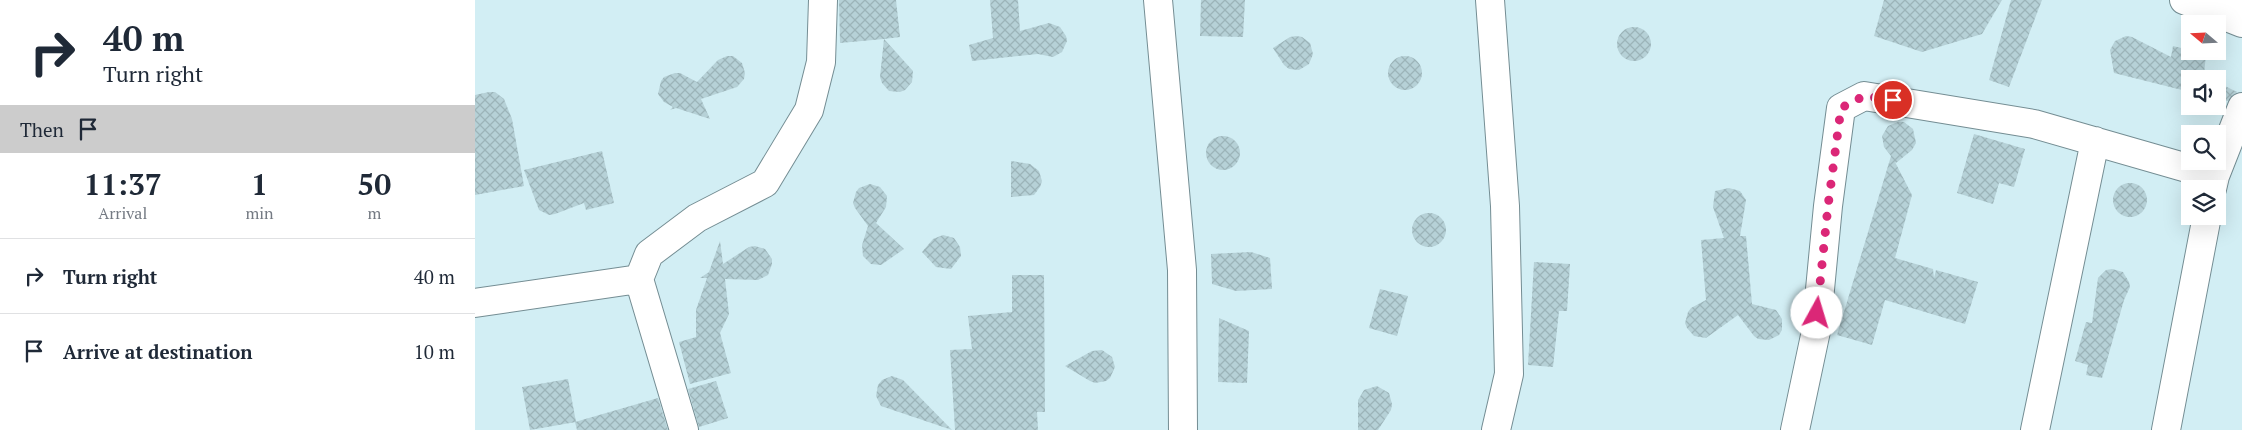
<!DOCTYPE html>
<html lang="en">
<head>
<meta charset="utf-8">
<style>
  body { margin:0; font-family:"PT Serif",serif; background:#f2f2f3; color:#1f2937; height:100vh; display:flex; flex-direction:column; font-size:19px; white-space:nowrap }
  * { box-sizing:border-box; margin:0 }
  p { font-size:16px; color:#747a83 }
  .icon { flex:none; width:28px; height:28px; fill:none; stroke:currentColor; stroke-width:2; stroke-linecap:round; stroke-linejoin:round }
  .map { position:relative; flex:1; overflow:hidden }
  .details { display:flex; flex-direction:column; background:#fff; width:475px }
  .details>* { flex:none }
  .guide { background:#fff; color:#1f2937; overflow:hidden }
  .needle { width:32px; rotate:289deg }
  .tools { position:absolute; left:1706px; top:15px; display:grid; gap:10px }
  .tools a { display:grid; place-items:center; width:45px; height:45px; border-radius:0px; background:#fff; box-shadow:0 5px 20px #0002; font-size:25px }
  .pin { position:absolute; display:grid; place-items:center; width:42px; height:42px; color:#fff; margin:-21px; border:2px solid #fff; border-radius:50%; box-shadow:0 1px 5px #0007 }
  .me { position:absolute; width:55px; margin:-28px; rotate:6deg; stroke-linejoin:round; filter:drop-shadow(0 0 4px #0008) }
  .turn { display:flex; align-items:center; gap:18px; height:105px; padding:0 20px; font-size:22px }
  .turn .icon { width:65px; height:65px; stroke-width:2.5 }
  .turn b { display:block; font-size:35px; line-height:42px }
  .then { display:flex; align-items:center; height:48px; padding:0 20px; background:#0003; gap:10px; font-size:19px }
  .eta { display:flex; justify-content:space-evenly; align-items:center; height:85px; text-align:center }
  .eta b { font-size:30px; font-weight:700; line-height:35px }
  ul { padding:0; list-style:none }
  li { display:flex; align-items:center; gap:15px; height:75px; padding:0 20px; border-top:1px solid #e0e1e3 }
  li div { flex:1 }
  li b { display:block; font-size:19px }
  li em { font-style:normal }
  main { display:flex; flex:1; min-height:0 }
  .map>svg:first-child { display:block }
  .building { fill:url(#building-cross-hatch) }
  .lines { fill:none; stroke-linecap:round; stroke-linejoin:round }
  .service-casing { stroke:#748d93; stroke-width:22 }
  .minor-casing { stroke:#748d93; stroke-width:30 }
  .service { stroke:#fff; stroke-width:20 }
  .minor { stroke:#fff; stroke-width:28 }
  .route { stroke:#db2777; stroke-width:9; stroke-dasharray:0 16.2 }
</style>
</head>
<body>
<main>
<section class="details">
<div class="guide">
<div class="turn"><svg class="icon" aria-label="right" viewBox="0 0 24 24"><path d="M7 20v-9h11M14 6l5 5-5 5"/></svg><div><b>40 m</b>Turn right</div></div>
<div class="then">Then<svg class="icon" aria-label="arrive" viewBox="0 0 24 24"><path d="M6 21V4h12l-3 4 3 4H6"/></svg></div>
</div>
<div class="eta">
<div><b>11:37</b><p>Arrival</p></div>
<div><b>1</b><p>min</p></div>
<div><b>50</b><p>m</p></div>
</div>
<ul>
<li><svg class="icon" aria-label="right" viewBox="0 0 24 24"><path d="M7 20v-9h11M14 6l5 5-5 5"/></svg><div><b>Turn right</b></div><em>40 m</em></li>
<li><svg class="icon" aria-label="arrive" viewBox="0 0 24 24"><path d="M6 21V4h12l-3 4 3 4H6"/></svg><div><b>Arrive at destination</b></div><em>10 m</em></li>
</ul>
</section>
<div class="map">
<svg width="1767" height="430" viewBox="0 0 1767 430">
  <defs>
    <pattern id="building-cross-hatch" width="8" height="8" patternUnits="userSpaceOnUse" patternTransform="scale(1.25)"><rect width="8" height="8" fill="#b6d1d7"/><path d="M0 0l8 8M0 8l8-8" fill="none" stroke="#9cb4b9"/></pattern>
  </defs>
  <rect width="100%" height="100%" fill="#d2eef4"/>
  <!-- building -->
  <path class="building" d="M364 0H421L425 37 409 39 438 71 437 82 430 90 425 92 414 91 407 83 405 77 409 39 365 43Z
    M515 0H543L545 31 574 23 585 27 591 36 592 41 587 52 578 57 563 54 497 61 494 45 518 38Z
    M726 0H770L768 37 725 36Z
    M1409 0H1527L1507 34 1447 52 1399 36Z
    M1536 0H1567L1534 87 1514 80Z
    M1142 44a17 17 0 1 1 34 0a17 17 0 1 1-34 0Z
    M821 36 827 37 835 43 838 54 834 64 824 70 814 69 809 65 798 48 815 37Z
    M1651 36 1657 37 1696 57 1698 46 1731 54 1729 75 1737 79H1715V92L1639 73 1635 50 1640 41Z
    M252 56H258L267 63 270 73 269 79 262 87 226 99 235 119 201 108 195 110 198 107 189 102 183 94 186 81 189 77 200 73H205L222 82 243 60Z
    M913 73a17 17 0 1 1 34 0a17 17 0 1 1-34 0Z
    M1742 82 1762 92 1753 101 1742 98Z
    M14 92H20L29 99 37 119 49 186 0 195V95Z
    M1423 122H1429L1438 129 1441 143 1437 150 1421 163 1420 162 1437 195 1420 258 1458 269 1459 278 1461 270 1503 282 1490 324 1410 300 1397 345 1362 335 1416 156 1409 147 1407 136 1413 126Z
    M1499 134 1550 149 1539 187 1524 183 1518 204 1482 193Z
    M731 153a17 17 0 1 1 34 0a17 17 0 1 1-34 0Z
    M127 151 139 203 111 210 109 203 80 214 74 215 64 210 49 170Z
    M536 161 555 164 564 171 567 181 565 187 559 195 536 197Z
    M1638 200a17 17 0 1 1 34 0a17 17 0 1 1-34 0Z
    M395 184 405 187 412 196 411 207 401 223 429 249 406 265 396 264 388 256 387 245 393 226 380 208 378 203 381 192 384 188Z
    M1254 188 1265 191 1271 200 1265 236H1271L1277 304 1301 310 1307 319V330L1304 335 1294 340 1283 339 1279 336 1263 315 1231 338 1219 336 1212 328 1210 323 1213 312 1216 308 1231 300 1226 240 1249 238 1238 207 1240 191Z
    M937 230a17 17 0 1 1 34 0a17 17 0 1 1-34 0Z
    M468 235 479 238 485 247 486 256 476 269 461 267 447 252 458 239Z
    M245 241 248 264 274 247 280 246 290 249 297 259V264L293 275 283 280 250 279 254 314 245 333 256 373 215 384 204 342 221 337V310L232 278H225L234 272Z
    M776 252 795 258 797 289 761 291 737 284 736 254Z
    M1059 262 1095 264 1092 311H1084L1078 367 1053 365Z
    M1637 269 1648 272 1654 282 1655 287 1649 300 1627 378 1611 375 1613 365 1600 361 1611 322 1617 323 1623 278 1631 270Z
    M537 275H569L570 412H562L563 430H480L475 350 497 349 493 316 537 312Z
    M905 289 933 296 922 336 894 328Z
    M744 318 774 331 772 383 743 382Z
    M627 350 637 357 640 367 635 378 631 381 620 383 615 381 590 366 617 351Z
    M417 376 428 380 477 430 406 406 401 396 403 385 407 380Z
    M93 379 101 422 55 430 47 387Z
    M241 381 253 418 224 427 213 389Z
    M902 386 914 393 917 404 916 410 903 430H883V400L889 390Z
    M183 398 193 430H102L100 422Z"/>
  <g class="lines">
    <!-- service casing -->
    <g class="service-casing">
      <path id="service" d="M1756 0 1767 21"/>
    </g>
    <!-- minor casing -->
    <g class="minor-casing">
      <path id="minor" d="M683 0 707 270 708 430
        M1015 0 1030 206 1034 374 1021 430
        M1709 0 1767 23
        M1737 189 1740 176 1767 107
        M164 279 174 254 222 218 290 183 334 110 346 62 348 0
        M0 303 164 279 209 430
        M1320 430 1341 331 1353 206 1366 108 1389 96 1559 124 1740 176
        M1560 430 1620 141
        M1691 430 1732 216"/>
    </g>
    <!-- service -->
    <use href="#service" class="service"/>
    <!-- minor -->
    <use href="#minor" class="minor"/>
  </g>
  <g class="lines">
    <!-- route -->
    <path class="route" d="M1342 313 1353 206 1366 108 1389 96 1418 100"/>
  </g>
</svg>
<div class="tools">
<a><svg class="needle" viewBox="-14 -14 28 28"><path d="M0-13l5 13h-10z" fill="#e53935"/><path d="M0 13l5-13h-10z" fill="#747a83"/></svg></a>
<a><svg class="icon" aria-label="sound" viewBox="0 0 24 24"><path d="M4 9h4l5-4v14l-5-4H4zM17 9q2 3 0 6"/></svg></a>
<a><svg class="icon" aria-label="search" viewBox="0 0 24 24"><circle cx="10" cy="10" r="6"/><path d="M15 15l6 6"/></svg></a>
<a><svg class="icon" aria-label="layers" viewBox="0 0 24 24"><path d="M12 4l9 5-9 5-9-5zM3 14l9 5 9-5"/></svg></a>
</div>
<div class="pin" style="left:1418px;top:100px;background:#d93025"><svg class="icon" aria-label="arrive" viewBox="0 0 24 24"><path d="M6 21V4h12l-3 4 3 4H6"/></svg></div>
<svg class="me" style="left:1342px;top:313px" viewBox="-20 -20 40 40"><circle r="19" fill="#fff"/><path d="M0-13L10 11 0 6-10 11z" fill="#db2777"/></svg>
</div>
</main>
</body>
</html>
